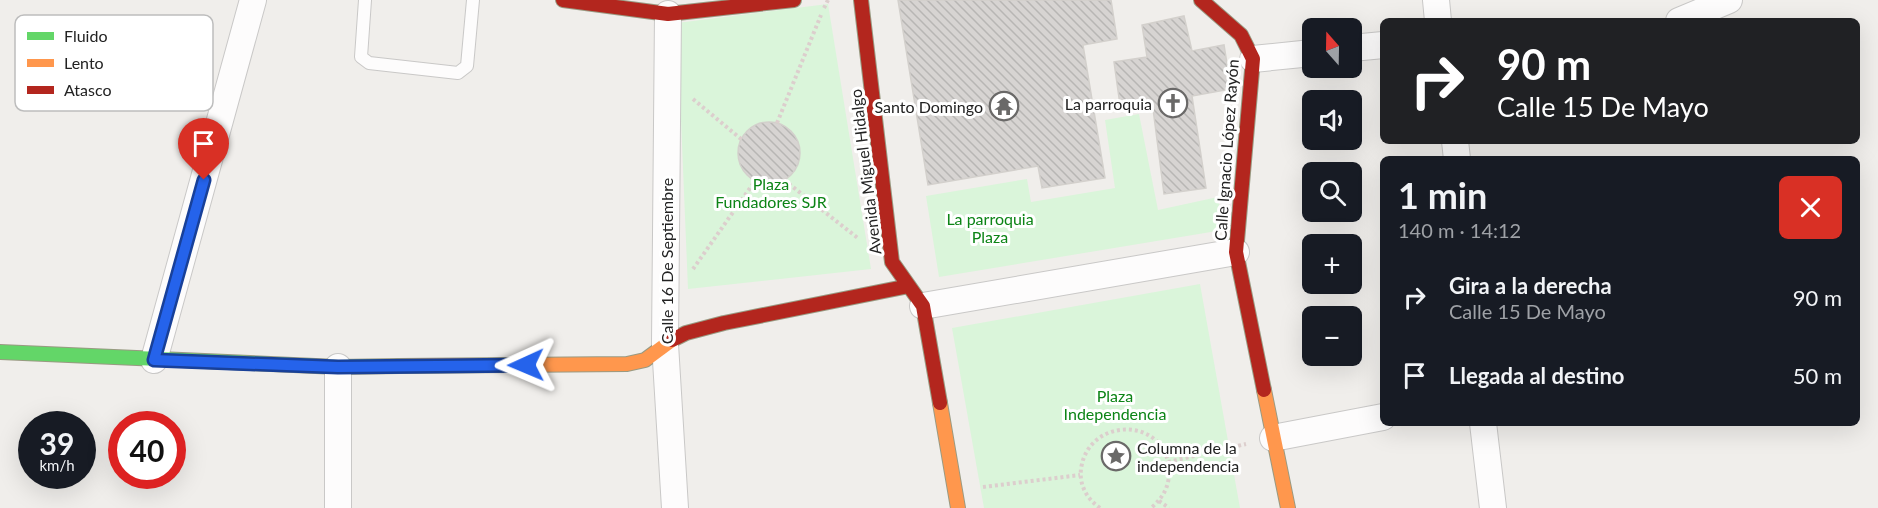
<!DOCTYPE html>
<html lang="es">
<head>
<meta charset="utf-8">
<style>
  body { margin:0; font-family:Lato,sans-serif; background:#242831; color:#f1f3f6; height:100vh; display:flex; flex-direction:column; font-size:22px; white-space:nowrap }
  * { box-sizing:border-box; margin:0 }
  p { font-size:20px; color:#9ea1a6 }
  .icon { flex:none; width:33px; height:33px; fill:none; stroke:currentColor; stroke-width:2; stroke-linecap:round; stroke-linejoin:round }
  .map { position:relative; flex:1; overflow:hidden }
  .details { position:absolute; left:1380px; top:156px; width:480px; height:270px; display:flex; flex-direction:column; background:#171b24; border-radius:9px; box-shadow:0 6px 24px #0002 }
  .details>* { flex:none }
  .banner { position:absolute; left:1380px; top:18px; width:480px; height:126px; border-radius:9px; box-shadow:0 6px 24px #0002; background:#202124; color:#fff; overflow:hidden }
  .needle { width:39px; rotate:340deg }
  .fabs { position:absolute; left:1302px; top:18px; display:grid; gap:12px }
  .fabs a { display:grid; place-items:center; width:60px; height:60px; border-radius:9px; background:#171b24; box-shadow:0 6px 24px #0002; font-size:30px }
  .speed { position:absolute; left:18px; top:411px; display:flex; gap:12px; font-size:30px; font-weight:700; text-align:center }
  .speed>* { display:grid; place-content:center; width:78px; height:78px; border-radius:50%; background:#171b24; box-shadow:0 6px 24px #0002; line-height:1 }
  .speed small { font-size:15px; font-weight:400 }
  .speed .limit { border:9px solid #d22; background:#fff; color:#111 }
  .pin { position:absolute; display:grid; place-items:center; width:51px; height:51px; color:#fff; margin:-62px -26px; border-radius:50% 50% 50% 0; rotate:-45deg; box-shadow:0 0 6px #0007 }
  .pin .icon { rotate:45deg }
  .me { position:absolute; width:66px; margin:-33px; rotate:269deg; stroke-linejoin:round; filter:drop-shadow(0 0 4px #0008) }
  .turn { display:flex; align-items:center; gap:21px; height:126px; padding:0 18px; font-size:27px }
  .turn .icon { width:78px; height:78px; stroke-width:2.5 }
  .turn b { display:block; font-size:42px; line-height:51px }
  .round { display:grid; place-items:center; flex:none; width:63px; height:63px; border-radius:9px; background:#242831 }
  .headline { display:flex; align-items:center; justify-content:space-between; height:102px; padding:0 18px }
  h1 { font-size:36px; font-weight:700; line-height:45px }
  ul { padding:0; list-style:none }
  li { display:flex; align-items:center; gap:18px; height:78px; padding:0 18px }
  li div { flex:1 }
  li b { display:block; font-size:22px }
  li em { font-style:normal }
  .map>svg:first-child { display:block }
  .park { fill:#daf5da }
  .building { fill:url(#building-back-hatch); stroke:#d3d0cc; stroke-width:1.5 }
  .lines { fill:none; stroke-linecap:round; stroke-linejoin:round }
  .lane-casing { stroke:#c9c8c7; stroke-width:14 }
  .street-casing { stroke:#c9c8c7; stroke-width:28 }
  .fast-casing { stroke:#999a82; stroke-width:16 }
  .slow-casing { stroke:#999a82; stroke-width:16 }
  .jam-casing { stroke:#999a82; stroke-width:16 }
  .path { stroke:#dccecd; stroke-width:4; stroke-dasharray:3 3; stroke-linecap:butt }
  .lane { stroke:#fdfcfc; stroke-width:12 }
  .street { stroke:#fdfcfc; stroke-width:26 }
  .fast { stroke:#63d668; stroke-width:14 }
  .slow { stroke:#ff974d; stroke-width:14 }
  .jam { stroke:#b3261e; stroke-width:14 }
  .route-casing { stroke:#184099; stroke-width:15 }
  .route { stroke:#2563eb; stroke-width:10 }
  .labels { text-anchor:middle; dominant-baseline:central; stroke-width:6; stroke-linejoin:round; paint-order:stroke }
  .poi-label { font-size:16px; fill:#222; stroke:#fff; text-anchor:end }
  .street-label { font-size:16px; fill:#222; stroke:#fff }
  .park-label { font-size:16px; fill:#0c8416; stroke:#fff }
  .key { fill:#fff; stroke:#bdbdbd; stroke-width:1.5 }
  .key-label { font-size:16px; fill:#222 }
</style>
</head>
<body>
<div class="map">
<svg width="1878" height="508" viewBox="0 0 1878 508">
  <defs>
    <pattern id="building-back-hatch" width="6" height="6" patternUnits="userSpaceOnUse" patternTransform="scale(1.5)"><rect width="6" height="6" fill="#d7d4d2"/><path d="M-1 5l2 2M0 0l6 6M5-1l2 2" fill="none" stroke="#b8b6b4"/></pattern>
  </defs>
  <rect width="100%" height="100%" fill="#f0eeeb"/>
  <!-- park -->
  <path class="park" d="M828 4 871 269 688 289 677 23Z
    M1139 114 1158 210 1218 197 1223 230 939 277 926 196 1027 179 1031 202 1115 188 1105 120Z
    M1200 284 1240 508H984L952 328Z"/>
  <!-- building -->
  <path class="building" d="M898 0H1111L1117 39 1083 45 1105 178 1042 188 1038 166 928 185Z
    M1184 16 1192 51 1224 45 1231 89 1192 96 1206 188 1164 194 1152 101 1120 105 1114 62 1147 57 1142 25Z
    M738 153a31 31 0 1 1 62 0a31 31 0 1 1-62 0Z"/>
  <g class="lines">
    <!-- lane casing -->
    <g class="lane-casing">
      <path id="lane" d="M365 0 361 57 369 63 458 73 467 66 473 0"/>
    </g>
    <!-- street casing -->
    <g class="street-casing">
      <path id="street" d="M1436 0 1438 21
        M668 14 665 344 675 508
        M1679 21 1729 0
        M1352 48 1383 45
        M1253 59 1312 53
        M1455 141 1457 159
        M923 306 1236 252
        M154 360 253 0
        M338 367V508
        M1483 423 1493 508
        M1273 438 1383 417"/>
    </g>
    <!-- fast casing -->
    <g class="fast-casing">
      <path id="fast" d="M0 352 338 367 399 366"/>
    </g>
    <!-- slow casing -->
    <g class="slow-casing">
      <path id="slow" d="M399 366 627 364 645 360 672 340
        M1264 390 1288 508
        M940 403 958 508"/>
    </g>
    <!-- jam casing -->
    <g class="jam-casing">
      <path id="jam" d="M563 0 668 14 794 0
        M861 0 892 262 923 306 940 403
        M1201 0 1241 35 1253 59 1236 252 1264 390
        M672 340 686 333 724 323 909 286"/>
    </g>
    <!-- path -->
    <path class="path" d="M824 8 828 0
      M693 99 741 139
      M777 123 821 15
      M784 180 859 239
      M693 269 755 181
      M1168 462 1246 444
      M983 487 1080 475
      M1159 501 1169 508
      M1100 508C1087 499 1079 485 1081 469 1088 417 1164 416 1169 468 1170 485 1164 497 1151 508"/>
    <!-- lane -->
    <use href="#lane" class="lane"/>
    <!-- street -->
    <use href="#street" class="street"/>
    <!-- fast -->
    <use href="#fast" class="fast"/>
    <!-- slow -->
    <use href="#slow" class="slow"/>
    <!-- jam -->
    <use href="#jam" class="jam"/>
  </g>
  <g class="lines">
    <!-- route casing -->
    <g class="route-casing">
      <path id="route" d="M204 180 154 360 338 367 526 365"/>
    </g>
    <!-- route -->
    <use href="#route" class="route"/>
  </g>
  <!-- icons -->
  <defs>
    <g id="church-ring" transform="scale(1.5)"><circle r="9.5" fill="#fff" stroke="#6a6968" stroke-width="1.5"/><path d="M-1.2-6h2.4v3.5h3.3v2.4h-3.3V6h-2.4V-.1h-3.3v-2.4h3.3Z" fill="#6a6968"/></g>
    <g id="temple-ring" transform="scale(1.5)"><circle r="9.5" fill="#fff" stroke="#6a6968" stroke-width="1.5"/><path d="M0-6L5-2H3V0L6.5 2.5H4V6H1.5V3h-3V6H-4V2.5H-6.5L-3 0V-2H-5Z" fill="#6a6968"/></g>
    <g id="sight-ring" transform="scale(1.5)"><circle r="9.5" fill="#fff" stroke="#6a6968" stroke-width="1.5"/><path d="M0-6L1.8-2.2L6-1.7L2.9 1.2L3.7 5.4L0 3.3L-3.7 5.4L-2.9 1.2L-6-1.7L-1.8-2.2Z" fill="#6a6968"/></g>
  </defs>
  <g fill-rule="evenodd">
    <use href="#church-ring" x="1173" y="103"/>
    <use href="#temple-ring" x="1004" y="106"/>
    <use href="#sight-ring" x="1116" y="456"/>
  </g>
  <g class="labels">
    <!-- poi labels -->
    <g class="poi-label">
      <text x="1152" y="103">La parroquia</text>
      <text x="983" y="106">Santo Domingo</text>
      <text x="1137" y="447" text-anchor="start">Columna de la<tspan x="1137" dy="18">independencia</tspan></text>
    </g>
    <!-- street labels -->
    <g class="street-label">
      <text transform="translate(1226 150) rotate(-86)">Calle Ignacio López Rayón</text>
      <text transform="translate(865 172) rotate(-97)">Avenida Miguel Hidalgo</text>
      <text transform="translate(666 261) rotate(-90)">Calle 16 De Septiembre</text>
    </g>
    <!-- park labels -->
    <g class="park-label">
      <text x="771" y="183">Plaza<tspan x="771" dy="18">Fundadores SJR</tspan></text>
      <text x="990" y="218">La parroquia<tspan x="990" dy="18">Plaza</tspan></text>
      <text x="1115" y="395">Plaza<tspan x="1115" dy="18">Independencia</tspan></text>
    </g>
  </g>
  <!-- legend -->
  <rect x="15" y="15" width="198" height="96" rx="9" class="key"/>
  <rect x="27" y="32" width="27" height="8" fill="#63d668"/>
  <rect x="27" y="59" width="27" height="8" fill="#ff974d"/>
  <rect x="27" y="86" width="27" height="8" fill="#b3261e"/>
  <g class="key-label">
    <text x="64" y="42">Fluido</text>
    <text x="64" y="69">Lento</text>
    <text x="64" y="96">Atasco</text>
  </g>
</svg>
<div class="fabs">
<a><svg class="needle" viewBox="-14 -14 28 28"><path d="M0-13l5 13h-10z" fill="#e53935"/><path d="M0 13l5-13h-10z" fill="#9ea1a6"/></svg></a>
<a><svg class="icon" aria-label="sound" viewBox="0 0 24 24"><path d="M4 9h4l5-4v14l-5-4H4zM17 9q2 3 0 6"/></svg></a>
<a><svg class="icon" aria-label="search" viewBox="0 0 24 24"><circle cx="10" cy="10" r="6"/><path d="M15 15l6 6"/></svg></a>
<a>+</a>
<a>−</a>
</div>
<div class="speed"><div>39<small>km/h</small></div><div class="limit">40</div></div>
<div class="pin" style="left:204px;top:180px;background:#d93025"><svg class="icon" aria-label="arrive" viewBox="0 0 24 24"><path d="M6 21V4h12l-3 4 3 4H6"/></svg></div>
<svg class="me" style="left:526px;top:365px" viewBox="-20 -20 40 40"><path d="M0-17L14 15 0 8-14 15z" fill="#2563eb" stroke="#fff" stroke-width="4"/></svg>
<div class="banner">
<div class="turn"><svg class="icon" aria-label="right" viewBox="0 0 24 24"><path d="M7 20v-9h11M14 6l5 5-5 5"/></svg><div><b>90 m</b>Calle 15 De Mayo</div></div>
</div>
<section class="details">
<div class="headline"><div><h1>1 min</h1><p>140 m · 14:12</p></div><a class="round" style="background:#d93025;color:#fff"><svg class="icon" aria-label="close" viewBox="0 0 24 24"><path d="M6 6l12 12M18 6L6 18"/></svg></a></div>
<ul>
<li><svg class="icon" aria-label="right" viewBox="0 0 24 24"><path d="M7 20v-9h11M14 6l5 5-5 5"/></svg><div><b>Gira a la derecha</b><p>Calle 15 De Mayo</p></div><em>90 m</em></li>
<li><svg class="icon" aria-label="arrive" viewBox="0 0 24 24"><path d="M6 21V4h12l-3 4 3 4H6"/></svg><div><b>Llegada al destino</b></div><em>50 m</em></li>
</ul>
</section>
</div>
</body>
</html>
